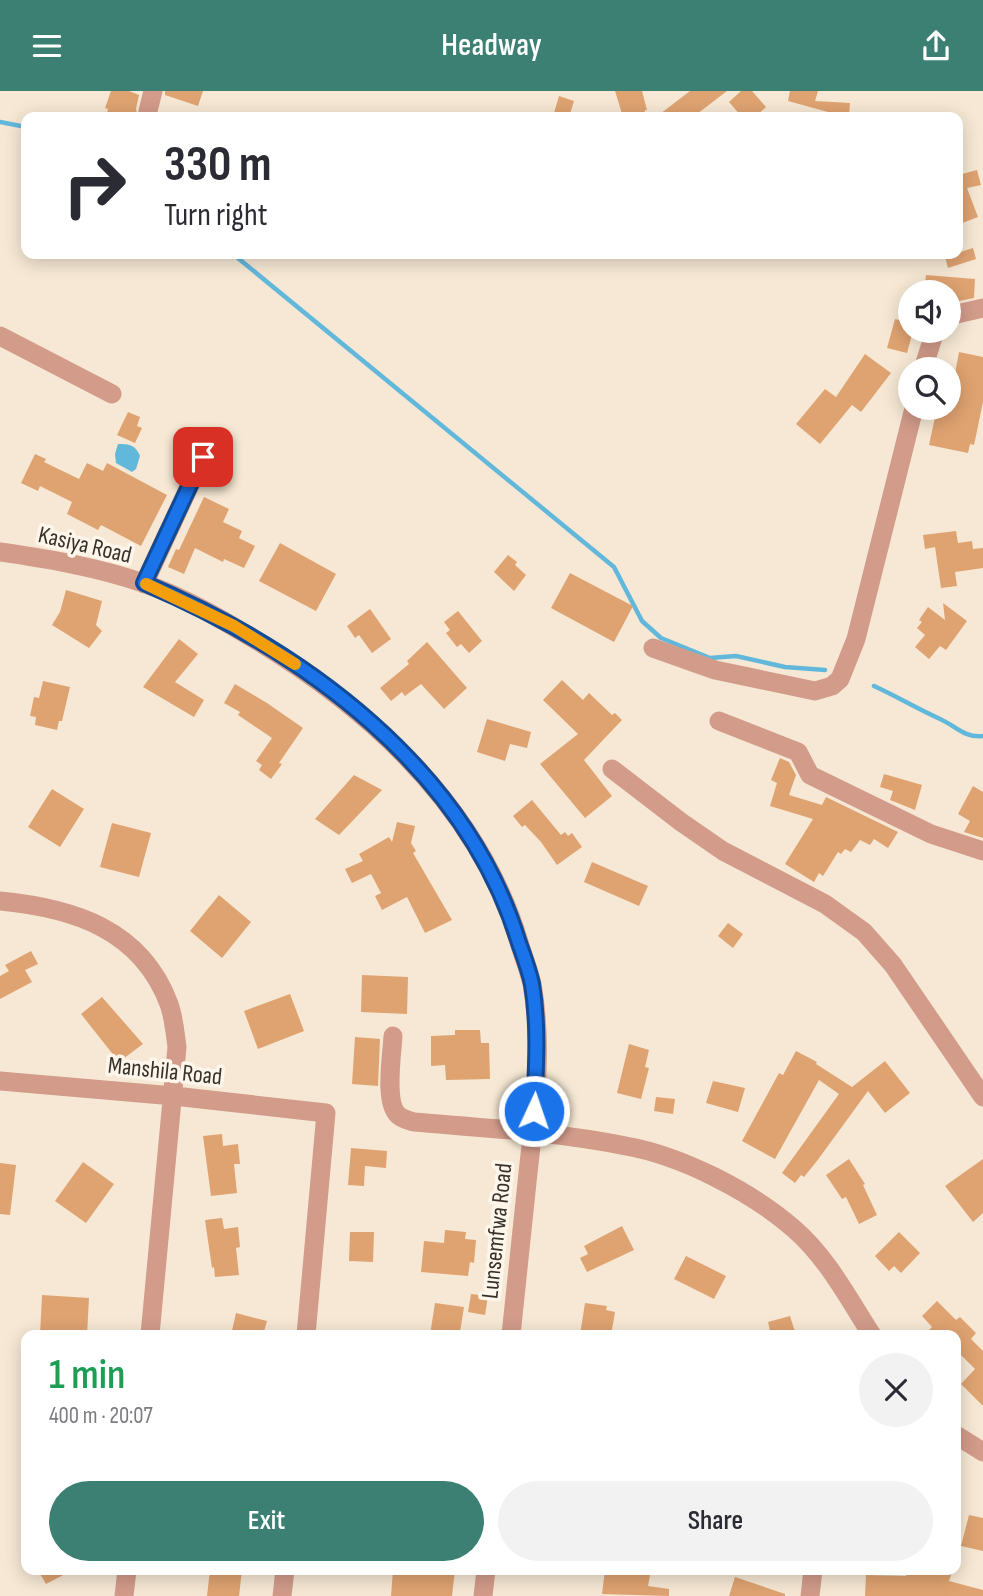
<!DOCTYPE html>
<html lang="en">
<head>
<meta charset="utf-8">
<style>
  body { margin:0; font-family:"Sofia Sans Condensed",sans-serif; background:#f2f2f3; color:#2b2b33; height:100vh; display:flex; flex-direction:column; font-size:26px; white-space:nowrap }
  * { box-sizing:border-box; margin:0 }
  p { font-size:23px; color:#7c7c81 }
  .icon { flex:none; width:38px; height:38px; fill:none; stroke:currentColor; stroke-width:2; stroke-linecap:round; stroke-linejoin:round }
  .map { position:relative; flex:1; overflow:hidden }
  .details { position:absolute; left:21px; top:1239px; width:940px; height:245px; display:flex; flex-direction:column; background:#fff; border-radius:14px; box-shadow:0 4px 18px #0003 }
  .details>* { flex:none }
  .banner { position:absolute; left:21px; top:21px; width:942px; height:147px; border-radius:14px; box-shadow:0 4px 18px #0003; background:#fff; color:#2b2b33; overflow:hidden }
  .tools { position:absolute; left:898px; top:189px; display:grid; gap:14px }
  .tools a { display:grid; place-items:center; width:63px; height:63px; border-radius:50%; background:#fff; box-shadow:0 4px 18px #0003; font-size:35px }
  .pin { position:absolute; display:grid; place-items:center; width:60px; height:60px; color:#fff; margin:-30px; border-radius:14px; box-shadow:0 4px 10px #0006 }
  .me { position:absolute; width:77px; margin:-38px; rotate:3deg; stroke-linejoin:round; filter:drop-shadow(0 0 5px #0008) }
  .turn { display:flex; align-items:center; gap:24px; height:147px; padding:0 28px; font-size:32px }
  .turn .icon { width:91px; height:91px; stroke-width:2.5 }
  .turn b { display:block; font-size:49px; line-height:60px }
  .round { display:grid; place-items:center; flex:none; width:74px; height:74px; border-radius:37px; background:#f2f2f3 }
  .headline { display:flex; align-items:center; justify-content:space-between; height:119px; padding:0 28px }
  h1 { font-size:42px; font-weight:600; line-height:52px; color:#1e9e55 }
  .cta { display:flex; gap:14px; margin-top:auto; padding:14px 28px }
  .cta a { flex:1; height:80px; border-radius:42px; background:#3c8073; color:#fff; font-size:28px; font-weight:600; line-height:80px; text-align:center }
  .cta a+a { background:#f2f2f3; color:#2b2b33 }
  header { display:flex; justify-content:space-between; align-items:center; height:91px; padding:0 28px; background:#3c8073; color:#fff; font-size:32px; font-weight:600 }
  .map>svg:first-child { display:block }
  .water { fill:#62b8db }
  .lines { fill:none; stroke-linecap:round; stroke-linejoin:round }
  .stream { stroke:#62b8db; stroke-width:4.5 }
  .building { fill:#dfa371 }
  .minor { stroke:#d29b8a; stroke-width:19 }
  .route-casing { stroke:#114b97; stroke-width:18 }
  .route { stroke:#1a73e8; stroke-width:12 }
  .slow { stroke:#f59e0b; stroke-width:12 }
  .labels { text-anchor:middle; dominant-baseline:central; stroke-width:7; stroke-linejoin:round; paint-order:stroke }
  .street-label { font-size:24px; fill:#37322b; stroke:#fef6ea }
</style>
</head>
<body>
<header><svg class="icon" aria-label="menu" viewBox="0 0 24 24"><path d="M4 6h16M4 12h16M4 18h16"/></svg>Headway<svg class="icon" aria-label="share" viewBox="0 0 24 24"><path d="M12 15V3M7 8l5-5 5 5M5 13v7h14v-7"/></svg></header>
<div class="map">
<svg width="983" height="1505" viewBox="0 0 983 1505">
  <rect width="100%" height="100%" fill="#f6e8d4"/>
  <!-- water -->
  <path class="water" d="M118 353C130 353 135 354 140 365L136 378 132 381 116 372 115 363Z"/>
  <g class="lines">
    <!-- stream -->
    <path class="stream" d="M0 31 26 36
      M233 163 614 476 642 530 661 547 710 567 736 565 785 576 825 579
      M874 595C896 605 916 617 938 627 955 634 963 647 983 645"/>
  </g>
  <!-- building -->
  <path class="building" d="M111 0H129L139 4 136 18 138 26H106L108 18 105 17Z
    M165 0H203L198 15 165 4Z
    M615 0H642L647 19H645L644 26H623Z
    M690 0H727L693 26H656Z
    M741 0H752L766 16 755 26H742L729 11Z
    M790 0H818L815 10 850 12 849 26 828 25V21L788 10Z
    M559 5 574 10 569 26 554 22Z
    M957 74 962 83 977 79 981 94 967 97 978 126 957 134Z
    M973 157 976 168 948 177 945 166Z
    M926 184 975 188 974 207 949 212 948 201H924Z
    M895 228 910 232V240H913L907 262 887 257Z
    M959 261 983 266V311L974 354 970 353 968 362 929 354 937 317H948V282L955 283Z
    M865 263 891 282 861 321 852 314 820 353 796 333 825 298 836 306Z
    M128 321 140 326 137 335 142 337 135 352 117 344Z
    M35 363 46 368 44 371 79 388 87 372 103 380 107 372 167 404 141 455 101 434 98 439 67 423 72 411 40 395 38 400 21 392Z
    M204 406 229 418 223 431 242 440 239 447 255 455 244 477 224 468 223 471 195 457 184 483 168 476 176 458 179 459Z
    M956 440 958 452 972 450 973 458 983 457V477L955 481 957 495 941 497 935 456 925 458 923 444Z
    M280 452 336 483 316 520 259 490Z
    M508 464 517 471 515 474 526 484 514 500 494 481Z
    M570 482 633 515 614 551 551 517Z
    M66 499 102 510 96 534 102 540 89 557 52 534 60 521Z
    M943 512 967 530 946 559 940 555 929 568 915 556 925 544 917 537 922 531 919 529 928 516 945 529Z
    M370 518 391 548 372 562 359 544 355 547 347 535Z
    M458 520 482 550 469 562 461 553 457 556 446 542 450 539 444 531Z
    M179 548 198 563 175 591 204 609 194 626 143 596Z
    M427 551 467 597 444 618 421 593 405 605 402 601 391 610 380 597 409 573 407 570Z
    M562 589 583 609 589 602 612 624 615 622 622 629 584 669 612 705 585 727 540 673 578 643 543 609Z
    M43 590 70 596 62 630H59L57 639 35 634 36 626 30 625 34 606 39 607Z
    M235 593 267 612 303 637 279 672 282 673 271 688 259 679 262 674 256 670 272 647 238 624 240 621 224 612Z
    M487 628 531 641 527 657 510 653 505 670 477 661Z
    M780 667 789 671 796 684 789 704 822 714 826 706 898 741 888 757 874 748 870 754 860 749 851 761 845 758 841 763 838 761 823 785 819 782 814 791 785 773 813 728 770 715 777 692 771 689Z
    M884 683 922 694 915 719 890 709 893 700 880 696Z
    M354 684 382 699 339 744 315 728Z
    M973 695 983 701V747L964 741 970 730 958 723Z
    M52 698 84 718 60 756 28 736Z
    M532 709 561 744 565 741 568 745 572 742 582 756 557 774 541 751 525 734 522 736 513 725Z
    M397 731 415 735 411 752 416 760 413 762 452 829 425 842 407 806 382 819 375 805 381 802 371 783 352 792 345 778 363 770 359 763 389 746 392 751Z
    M112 732 151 742 139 786 100 776Z
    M592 771 648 795 639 815 584 791Z
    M219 804 251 831 222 867 190 840Z
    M728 832 743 843 733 857 718 845Z
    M31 860 38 873 25 879 32 891 0 908V885L9 880 5 874Z
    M362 884 408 886 407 923 361 921Z
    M290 903 304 940 258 958 244 920Z
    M102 906 143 953 119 971 81 923Z
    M455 939H480L481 952H489L490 988 446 989 445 974 431 975V945L455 944Z
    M355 946 380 948 378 995 352 993Z
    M629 953 649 959 645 976 649 977 641 1008 617 1002Z
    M796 960 817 971 816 973 852 996 885 970 910 1002 885 1022 868 1000 817 1070 804 1086 801 1084 795 1092 782 1082 839 1003 819 989 775 1068 742 1050 779 982 783 984Z
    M713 990 745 997 738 1021 706 1012Z
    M656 1006 675 1008 673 1023 654 1020Z
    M222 1043 223 1055 238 1053 240 1073H234L237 1102 211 1105 203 1045Z
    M351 1057 387 1060 386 1077 365 1075 364 1095 348 1094Z
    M849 1068 865 1093 863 1094 877 1124 859 1133 846 1106 842 1108 826 1084Z
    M983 1068V1122L973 1131 945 1095Z
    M83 1071 114 1093 86 1132 55 1110Z
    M0 1072 16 1074 10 1124 0 1123Z
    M222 1127 224 1138 238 1136 240 1156 236 1157 239 1184 215 1186 214 1176 212 1177 205 1129Z
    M622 1135 634 1159 587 1181 580 1167 588 1163 584 1155Z
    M445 1139 466 1141 465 1148 476 1149 474 1172 470 1171 468 1185 421 1181 424 1150 444 1152Z
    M350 1141H374L373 1171 349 1170Z
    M899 1141 920 1162 901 1182 894 1175 889 1180 875 1165Z
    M686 1165 726 1185 714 1208 674 1188Z
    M471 1203 488 1205 485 1224 468 1221Z
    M42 1204 89 1207 87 1244H40Z
    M937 1210 956 1229 960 1226 976 1242 971 1248 983 1260V1315L961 1293 975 1278 956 1259V1244H924L932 1236 922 1225Z
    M435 1212 464 1216 460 1241H455V1244H430Z
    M585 1212 607 1215 606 1219 615 1221 611 1244H580Z
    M236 1222 267 1230 263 1244H231Z
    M790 1225 796 1244H771L768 1231Z
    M969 1424 983 1427V1460L961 1455Z
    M38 1479H73L46 1493Z
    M210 1479H242L239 1505H207Z
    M393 1479H455L452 1505H391Z
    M605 1479H651L648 1495 669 1498V1505L602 1503Z
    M907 1479H953L949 1490 983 1499V1505H865L866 1484 906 1485Z
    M735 1486 785 1503V1505H729Z"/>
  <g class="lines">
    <!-- minor -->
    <path class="minor" d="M148 20 153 0
      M948 225 983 217
      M0 245 112 303
      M923 278 935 240
      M0 461C48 468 97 476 143 492 184 506 223 529 259 551 375 622 479 718 519 851 523 865 529 879 532 893 543 955 535 1020 528 1082 522 1136 517 1190 511 1244
      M144 493 203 366
      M653 557 715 579 815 600 832 595 840 588 856 548 914 317
      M719 630 798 661 810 684 931 743 983 760
      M612 678 681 731 723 760 825 813 864 841 893 874 983 1006
      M0 810C73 817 141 838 169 913 174 927 175 942 177 956L150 1244
      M393 945C392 964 384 1011 398 1024 402 1028 408 1029 414 1031 485 1037 557 1041 626 1055 682 1065 750 1100 793 1137 827 1166 848 1207 872 1244
      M0 990 174 1005 326 1022 306 1244
      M956 1344 983 1361
      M124 1505 127 1479
      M282 1505 285 1479
      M483 1505 486 1479
      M810 1505 813 1479"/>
  </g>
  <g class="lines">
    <!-- route casing -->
    <g class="route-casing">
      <path id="route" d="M203 366 144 492C306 561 466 678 519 852 524 866 529 879 532 893 539 935 536 978 534 1020"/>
    </g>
    <!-- route -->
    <use href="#route" class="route"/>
    <!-- slow -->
    <path class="slow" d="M146 493 234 535 295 573"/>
  </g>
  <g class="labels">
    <!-- street labels -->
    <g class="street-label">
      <text transform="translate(85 454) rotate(13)">Kasiya Road</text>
      <text transform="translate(165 980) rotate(6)">Manshila Road</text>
      <text transform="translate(497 1140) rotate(-84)">Lunsemfwa Road</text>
    </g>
  </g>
</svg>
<div class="tools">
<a><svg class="icon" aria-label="sound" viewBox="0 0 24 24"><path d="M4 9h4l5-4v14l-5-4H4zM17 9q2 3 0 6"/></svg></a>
<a><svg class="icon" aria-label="search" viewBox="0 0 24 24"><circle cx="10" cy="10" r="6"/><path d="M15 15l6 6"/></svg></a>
</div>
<div class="pin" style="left:203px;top:366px;background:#d93025"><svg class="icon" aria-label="arrive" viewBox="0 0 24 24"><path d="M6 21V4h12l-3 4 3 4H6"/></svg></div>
<svg class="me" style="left:534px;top:1020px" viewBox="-20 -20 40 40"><circle r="17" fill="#1a73e8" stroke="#fff" stroke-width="3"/><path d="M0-11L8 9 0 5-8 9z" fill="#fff"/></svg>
<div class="banner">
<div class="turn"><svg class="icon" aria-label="right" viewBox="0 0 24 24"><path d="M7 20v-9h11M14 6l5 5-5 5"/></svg><div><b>330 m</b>Turn right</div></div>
</div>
<section class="details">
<div class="headline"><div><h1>1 min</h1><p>400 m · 20:07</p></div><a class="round"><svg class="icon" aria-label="close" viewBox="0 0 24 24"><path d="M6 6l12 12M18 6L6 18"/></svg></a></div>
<div class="cta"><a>Exit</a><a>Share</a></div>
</section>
</div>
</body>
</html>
